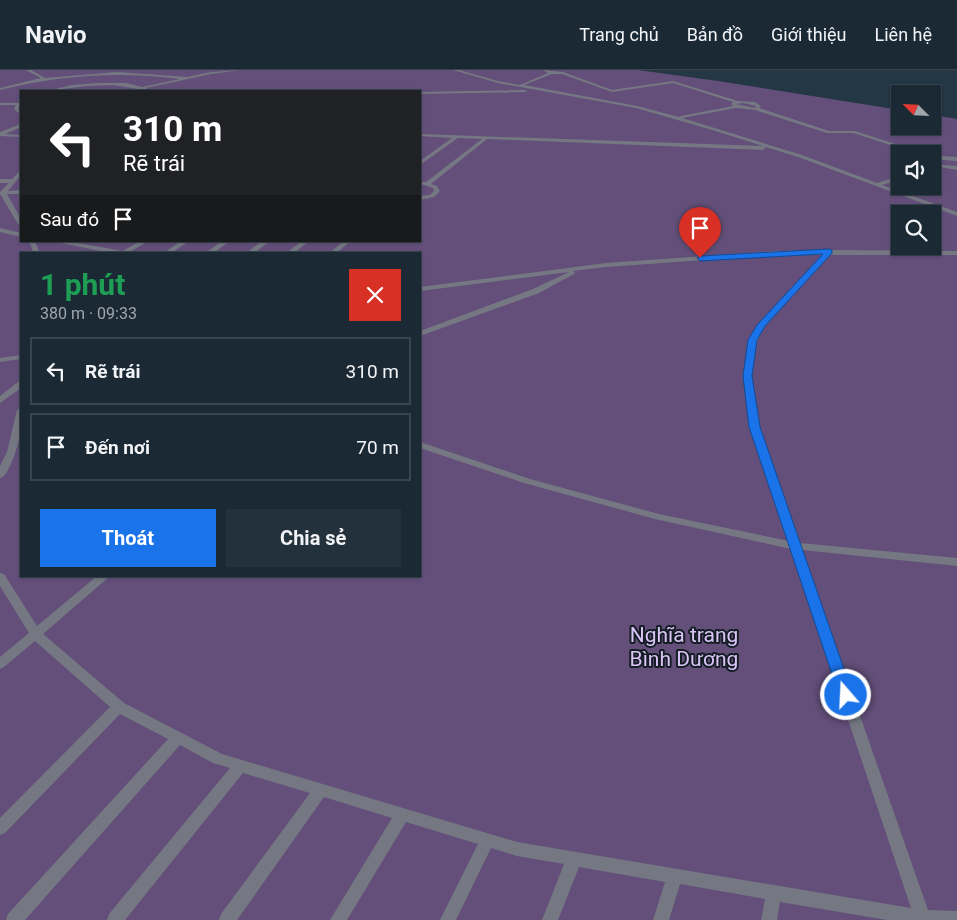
<!DOCTYPE html>
<html lang="vi">
<head>
<meta charset="utf-8">
<style>
  body { margin:0; font-family:Roboto,sans-serif; background:#23313c; color:#f1f3f6; height:100vh; display:flex; flex-direction:column; font-size:19px; white-space:nowrap }
  * { box-sizing:border-box; margin:0 }
  p { font-size:16px; color:#9fa6ac }
  .icon { flex:none; width:28px; height:28px; fill:none; stroke:currentColor; stroke-width:2; stroke-linecap:round; stroke-linejoin:round }
  .map { position:relative; flex:1; overflow:hidden }
  .sheet { position:absolute; left:20px; top:182px; width:401px; height:325px; display:flex; flex-direction:column; background:#1a2934; border-radius:0px; box-shadow:0 1px 4px #0004,0 0 0 1px #38454f }
  .sheet>* { flex:none }
  .top-card { position:absolute; left:20px; top:20px; width:401px; height:152px; border-radius:0px; box-shadow:0 1px 4px #0004,0 0 0 1px #38454f; background:#202124; color:#fff; overflow:hidden }
  .needle { width:32px; rotate:294deg }
  .buttons { position:absolute; left:891px; top:15px; display:grid; gap:10px }
  .buttons a { display:grid; place-items:center; width:50px; height:50px; border-radius:0px; background:#1a2934; box-shadow:0 1px 4px #0004,0 0 0 1px #38454f; font-size:25px }
  .pin { position:absolute; display:grid; place-items:center; width:42px; height:42px; color:#fff; margin:-51px -21px; border-radius:50% 50% 50% 0; rotate:-45deg; box-shadow:0 0 5px #0007 }
  .pin .icon { rotate:45deg }
  .me { position:absolute; width:55px; margin:-28px; rotate:341deg; stroke-linejoin:round; filter:drop-shadow(0 0 4px #0008) }
  .turn { display:flex; align-items:center; gap:18px; height:105px; padding:0 20px; font-size:22px }
  .turn .icon { width:65px; height:65px; stroke-width:2.5 }
  .turn b { display:block; font-size:35px; line-height:42px }
  .then { display:flex; align-items:center; height:48px; padding:0 20px; background:#0003; gap:10px; font-size:19px }
  .round { display:grid; place-items:center; flex:none; width:52px; height:52px; border-radius:0px; background:#23313c }
  .head { display:flex; align-items:center; justify-content:space-between; height:85px; padding:0 20px }
  h1 { font-size:30px; font-weight:700; line-height:38px; color:#1e9e55 }
  .cta { display:flex; gap:10px; margin-top:auto; padding:10px 20px }
  .cta a { flex:1; height:58px; border-radius:0px; background:#1a73e8; color:#fff; font-size:20px; font-weight:700; line-height:58px; text-align:center }
  .cta a+a { background:#23313c; color:#f1f3f6 }
  ul { padding:0; list-style:none }
  li { display:flex; align-items:center; gap:15px; height:68px; margin:0 10px 8px; padding:0 10px; border:2px solid #38454f; border-radius:0px }
  li div { flex:1 }
  li b { display:block; font-size:19px }
  li em { font-style:normal }
  header { display:flex; align-items:center; gap:30px; box-sizing:border-box; height:70px; padding:0 25px; background:#1a2934; border-bottom:1px solid #38454f }
  header strong { font-size:24px }
  nav { display:flex; gap:28px; margin-inline-start:auto; font-size:18px }
  .map>svg:first-child { display:block }
  .green { fill:#634f7a; fill-rule:evenodd }
  .lines { fill:none; stroke-linecap:round; stroke-linejoin:round }
  .lane { fill:#757882; fill-rule:evenodd }
  .route { fill:#1a73e8; stroke:#114b97 }
  .labels { text-anchor:middle; dominant-baseline:central; stroke-width:4; stroke-linejoin:round; paint-order:stroke }
  .near-park-label { font-size:21px; fill:#dac3f5; stroke:#141d24 }
</style>
</head>
<body>
<header>
<strong>Navio</strong>
<nav><a>Trang chủ</a><a>Bản đồ</a><a>Giới thiệu</a><a>Liên hệ</a></nav>
</header>
<div class="map">
<svg width="957" height="850" viewBox="0 0 957 850">
  <rect width="100%" height="100%" fill="#233745"/>
  <!-- green -->
  <path class="green" d="M0 0H638L718 11 900 40V56H932L933 45 957 49V850H0ZM21 21H420V171H21ZM900 84H932V116H900ZM900 144H932V176H900ZM21 184H420V506H21Z"/>
  <g class="lines">
    <!-- lane -->
    <path class="lane" d="M26 0H31L45 8 117 2 187 7 211 2 241 0 211 4 146 18 151 21 113 15 86 16 47 21 72 15 99 13H126L142 17 180 9C119 1 59 5 0 20V18L41 8Z
      M453 0H459L498 11 520 15 548 3 543 0 563 2 612 20 673 11 738 31 755 32 761 36 759 38 829 61H855L926 84H918L853 63H827L755 40 736 38 682 48 802 85 877 113 900 106V110L882 115 957 142V146L798 87 709 59 636 38 498 13ZM552 4H562L612 22 673 13 733 32 731 34 733 36 681 46 679 47 637 36 524 15ZM743 33 756 36 755 38 736 34Z
      M525 20 527 22 420 24V22Z
      M19 31H21V35L18 39 21 42V45L14 39 16 35H0V33H18Z
      M21 54V57L5 64 21 65V67L0 66V62Z
      M420 64 763 76 766 78 763 80 487 69 431 114 437 116 440 121 434 127 420 130V126L430 125 434 121 433 118 421 114V112H426L482 69 458 68 420 95V91L452 68 420 66Z
      M941 86 957 87V91L942 90 938 91 943 95 957 96V100L940 97 932 92V90Z
      M21 100V105L8 121 21 120V124H7L21 149V156L18 154 0 124V122L9 113H0V109H12Z
      M0 158 21 163V167L0 162Z
      M29 171H35L40 184H34Z
      M51 171H66L123 181 140 171H148L130 182 131 184H115Z
      M181 171H189L170 184H162Z
      M222 171H230L212 184H204Z
      M262 171H270L253 184H245Z
      M302 171H309L293 184H285Z
      M344 171H351L335 184H328Z
      M829 180 957 181V185H830L764 256C757 271 750 290 751 307 755 362 782 421 800 473L957 488V496L802 480 928 840 957 841V850H887L780 832 777 850H761L765 829 680 814 669 850H653L665 812 579 797 558 850H542L564 794 517 786 491 778 456 850H440L478 774 406 752 347 850H330L392 748 324 727 237 850H219L221 844 310 723 243 703 125 850H107L109 844 230 698 213 693 180 675 25 850H6L8 844 168 669 120 644 5 763 0 765V748L110 637 35 571 4 597 0 599V587L29 563 0 516V503L4 504 37 556 97 506H110L43 564 124 633 222 684 517 772 911 838 791 479 655 449 524 413 420 378V372L530 409 659 444 789 471 750 357 743 306 749 270 757 255 823 185H776L606 197 573 201 575 203 574 204 539 223 420 266V261L533 219 569 202 420 221V217L606 193 776 181Z
      M21 285V289L0 292V288Z
      M18 312H21V318L0 333V326Z
      M21 337C22 358 19 377 10 396 7 401 6 406 0 408V396L7 382 17 340Z"/>
  </g>
  <!-- route -->
  <path class="route" d="M829 179 832 180V183L765 256 757 270 752 306 760 357 853 625 851 629 846 631 841 629 839 625 749 357 743 306 748 270 757 255 823 184 700 191 697 188 700 186Z"/>
  <g class="labels">
    <!-- near-park labels -->
    <g class="near-park-label">
      <text x="684" y="565">Nghĩa trang<tspan x="684" dy="24">Bình Dương</tspan></text>
    </g>
  </g>
</svg>
<div class="buttons">
<a><svg class="needle" viewBox="-14 -14 28 28"><path d="M0-13l5 13h-10z" fill="#e53935"/><path d="M0 13l5-13h-10z" fill="#9fa6ac"/></svg></a>
<a><svg class="icon" aria-label="sound" viewBox="0 0 24 24"><path d="M4 9h4l5-4v14l-5-4H4zM17 9q2 3 0 6"/></svg></a>
<a><svg class="icon" aria-label="search" viewBox="0 0 24 24"><circle cx="10" cy="10" r="6"/><path d="M15 15l6 6"/></svg></a>
</div>
<div class="pin" style="left:700px;top:188px;background:#d93025"><svg class="icon" aria-label="arrive" viewBox="0 0 24 24"><path d="M6 21V4h12l-3 4 3 4H6"/></svg></div>
<svg class="me" style="left:846px;top:625px" viewBox="-20 -20 40 40"><circle r="17" fill="#1a73e8" stroke="#fff" stroke-width="3"/><path d="M0-11L8 9 0 5-8 9z" fill="#fff"/></svg>
<div class="top-card">
<div class="turn"><svg class="icon" aria-label="left" viewBox="0 0 24 24"><path d="M17 20v-9H6M10 6l-5 5 5 5"/></svg><div><b>310 m</b>Rẽ trái</div></div>
<div class="then">Sau đó<svg class="icon" aria-label="arrive" viewBox="0 0 24 24"><path d="M6 21V4h12l-3 4 3 4H6"/></svg></div>
</div>
<section class="sheet">
<div class="head"><div><h1>1 phút</h1><p>380 m · 09:33</p></div><a class="round" style="background:#d93025;color:#fff"><svg class="icon" aria-label="close" viewBox="0 0 24 24"><path d="M6 6l12 12M18 6L6 18"/></svg></a></div>
<ul>
<li><svg class="icon" aria-label="left" viewBox="0 0 24 24"><path d="M17 20v-9H6M10 6l-5 5 5 5"/></svg><div><b>Rẽ trái</b></div><em>310 m</em></li>
<li><svg class="icon" aria-label="arrive" viewBox="0 0 24 24"><path d="M6 21V4h12l-3 4 3 4H6"/></svg><div><b>Đến nơi</b></div><em>70 m</em></li>
</ul>
<div class="cta"><a>Thoát</a><a>Chia sẻ</a></div>
</section>
</div>
</body>
</html>
